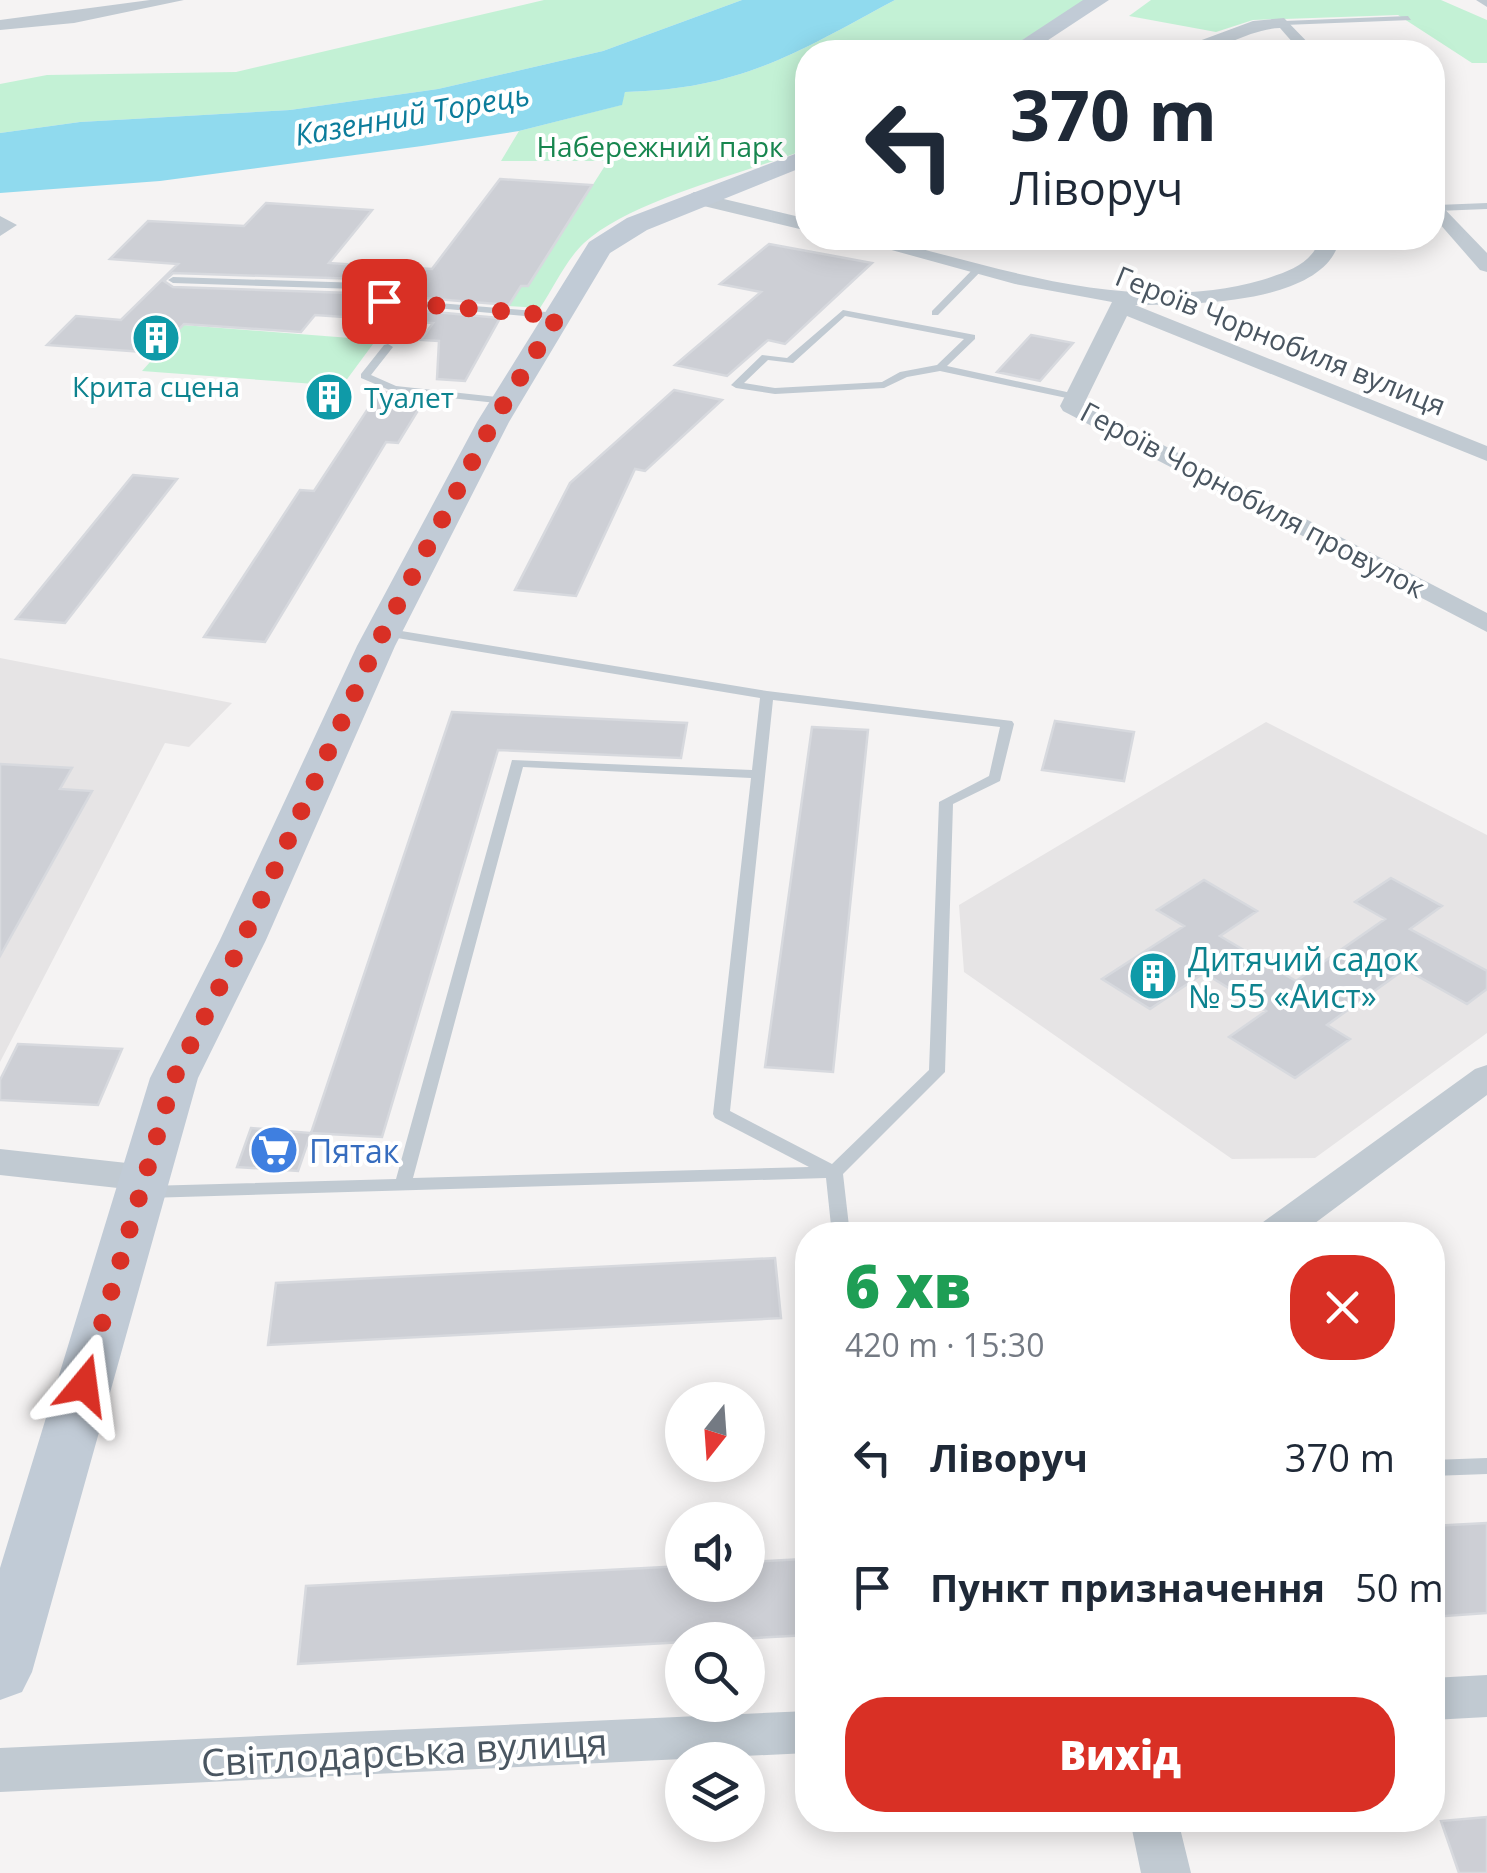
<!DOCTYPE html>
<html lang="uk">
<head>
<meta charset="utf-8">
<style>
  body { margin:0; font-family:"Open Sans",sans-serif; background:#f6f6f7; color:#1f2937; height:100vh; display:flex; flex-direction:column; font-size:38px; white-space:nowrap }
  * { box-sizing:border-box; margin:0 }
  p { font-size:32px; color:#747a83 }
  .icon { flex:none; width:55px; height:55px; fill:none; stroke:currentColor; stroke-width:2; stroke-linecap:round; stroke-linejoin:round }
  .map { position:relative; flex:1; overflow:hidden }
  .panel { position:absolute; left:795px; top:1222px; width:650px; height:610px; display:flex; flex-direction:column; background:#fff; border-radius:40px; box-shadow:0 5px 25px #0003 }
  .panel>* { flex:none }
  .hud { position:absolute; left:795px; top:40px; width:650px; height:210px; border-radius:40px; box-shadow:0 5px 25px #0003; background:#fff; color:#1f2937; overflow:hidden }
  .needle { width:65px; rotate:197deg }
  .tools { position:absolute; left:665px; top:1382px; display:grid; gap:20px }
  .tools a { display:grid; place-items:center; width:100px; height:100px; border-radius:50%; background:#fff; box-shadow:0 5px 25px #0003; font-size:50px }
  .pin { position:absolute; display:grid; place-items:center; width:85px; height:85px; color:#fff; margin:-42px; border-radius:20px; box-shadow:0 5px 15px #0006 }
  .me { position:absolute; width:110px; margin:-55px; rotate:16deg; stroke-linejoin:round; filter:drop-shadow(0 0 8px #0008) }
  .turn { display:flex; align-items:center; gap:35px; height:210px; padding:0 50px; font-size:45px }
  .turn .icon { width:130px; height:130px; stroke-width:2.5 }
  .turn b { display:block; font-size:70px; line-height:85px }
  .round { display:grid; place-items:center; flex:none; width:105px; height:105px; border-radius:40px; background:#f6f6f7 }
  .summary { display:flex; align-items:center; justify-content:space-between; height:170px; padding:0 50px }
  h1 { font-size:60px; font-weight:800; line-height:75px; color:#1e9e55 }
  .action { display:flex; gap:20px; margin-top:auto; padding:20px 50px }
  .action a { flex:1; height:115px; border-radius:40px; background:#d93025; color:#fff; font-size:40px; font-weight:800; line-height:115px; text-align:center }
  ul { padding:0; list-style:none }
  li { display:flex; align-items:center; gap:30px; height:130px; padding:0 50px }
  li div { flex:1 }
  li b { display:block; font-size:38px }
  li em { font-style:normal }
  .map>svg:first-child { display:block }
  .education { fill:#e6e4e5 }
  .green { fill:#c3f1d5 }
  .water { fill:#90daee }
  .building { fill:#cdcfd5; stroke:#d7d9de; stroke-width:2.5 }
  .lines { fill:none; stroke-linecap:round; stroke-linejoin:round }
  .service { fill:#c1cad2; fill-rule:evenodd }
  .minor { fill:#c1cad2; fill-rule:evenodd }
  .tertiary { fill:#c1cad2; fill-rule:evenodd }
  .secondary { fill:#c1cbd6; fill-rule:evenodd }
  .route { stroke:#d93025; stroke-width:18; stroke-dasharray:0 32.4 }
  .labels { text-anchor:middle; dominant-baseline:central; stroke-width:8; stroke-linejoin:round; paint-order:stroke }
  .far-park-label { font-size:28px; fill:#17864f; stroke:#fff }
  .far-street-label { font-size:28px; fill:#4a5661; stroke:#fff }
  .far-culture-label { font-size:28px; fill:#0d838f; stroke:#fff }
  .far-water-label { font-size:30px; font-style:italic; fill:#0c7c9b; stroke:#fff }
  .culture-label { font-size:32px; fill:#0d838f; stroke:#fff; text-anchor:start }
  .shop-label { font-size:32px; fill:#366cbe; stroke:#fff; text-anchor:start }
  .near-street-label { font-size:38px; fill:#4a5661; stroke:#fff }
</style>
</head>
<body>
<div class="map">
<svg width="1487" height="1873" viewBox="0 0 1487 1873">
  <rect width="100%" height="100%" fill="#f5f3f3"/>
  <!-- education -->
  <path class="education" d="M0 658 232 703 189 747 165 743 0 1062Z
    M1266 722 1487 835V1033L1315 1158 1232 1159 964 972 959 905Z"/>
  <!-- green -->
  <path class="green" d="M544 0H742L603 51 438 89 290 110 80 122 0 133V84L47 75 236 72Z
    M895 0H1088L1003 52H808L807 149C745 173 631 200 584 243 566 260 554 287 540 308L508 306 521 286 529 285 608 161H501L519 131 621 105 625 92C742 89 796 53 895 0Z
    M1151 0H1441L1487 20V63H1472L1398 15 1253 20 1216 32 1129 16Z
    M183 325 376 340 342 386 142 371Z"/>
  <!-- water -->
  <path class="water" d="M742 0H895C796 53 742 89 625 92L622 105 519 131 422 146 160 181 0 193V133L80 122 290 110 438 89 603 51Z"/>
  <!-- building -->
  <path class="building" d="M500 179 592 185 528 286H521L509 305 398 296 417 268 432 269Z
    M266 203 372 210 329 263 403 268 391 280 173 273 164 281 173 287 380 294 375 301 381 307 500 318 465 381 437 379 439 341 421 340 433 323 315 315 301 332 184 324 157 353 47 345 76 316 121 320 178 264 110 259 148 221 244 226Z
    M769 244 872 263 785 344 768 340 727 376 675 365 761 292 720 284Z
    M1031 335 1073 343 1040 381 997 372Z
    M674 390 722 400 645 471 635 469 576 596 515 590 570 483Z
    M385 392 425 399 398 443 386 442 265 642 204 637 300 490 314 491 377 395Z
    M133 475 177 479 65 623 16 619Z
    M452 712 687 723 681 758 498 750 382 1137 311 1133Z
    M1055 721 1134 732 1124 781 1042 770Z
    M812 727 868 730 833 1072 765 1067Z
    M0 764 72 768 60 789 92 791 0 956Z
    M1391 878 1442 906 1410 929 1487 971V989L1467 1004 1405 969 1327 1025 1350 1039 1295 1078 1229 1037 1266 1011 1204 973 1150 1009 1102 979 1184 926 1157 910 1204 880 1257 911 1220 936 1296 981 1385 919 1355 902Z
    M18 1044 122 1049 98 1105 0 1100V1080Z
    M251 1128 311 1133 298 1171 237 1167Z
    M775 1258 781 1318 268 1345 276 1283Z
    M1487 1523V1613L1432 1617V1526Z
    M803 1559 808 1635 298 1664 306 1586 682 1566V1585H748V1562Z
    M1487 1817V1873H1459L1441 1821Z"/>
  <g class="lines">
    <!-- service -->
    <path class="service" d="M1408 16 1411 20 1284 25 1280 23 1284 21Z
      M1487 203V209L1437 211 1433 208 1437 205Z
      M977 265 985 267 938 315H932V311Z
      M409 267 414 270 391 299 558 313 563 316 558 319 381 303 379 301 388 290 173 283 168 280 173 277 393 284Z
      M843 310 975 335V339L947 366 1076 394 1081 397 1076 400 940 371 907 377 884 388 775 394 736 388 731 385 762 355 787 358ZM845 316 964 339 937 365 900 372 882 382 775 388 744 383 768 360 793 363Z
      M388 344 393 347 371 375 396 386 506 398 511 401 506 404 394 392 361 378V374L384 345Z
      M383 628 767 691 1012 721 1014 724 1000 781 953 804 945 1072 843 1174 850 1235H832L826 1178 147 1198 141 1196 138 1192 141 1188 147 1186 396 1179 512 760 752 770 760 698 379 635 377 632ZM773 700 1000 727 989 776 939 802 929 1070 832 1164 730 1111ZM523 767 751 778 713 1114 715 1118 809 1167 413 1178Z
      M1487 1458V1474L1432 1476V1460Z"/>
    <!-- minor -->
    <path class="minor" d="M150 0H184L74 23 0 30V20Z
      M1284 18 1317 52H1301L1280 28C1247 29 1217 54 1186 52L1191 44 1253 21Z
      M694 192 808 219V231L687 202 684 198Z
      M1432 196 1487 253V272L1480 270 1432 215Z
      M0 216 17 225 0 236Z
      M848 238H880C1003 269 1135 316 1262 280 1287 272 1313 264 1320 238H1340C1327 306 1187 304 1135 305L1487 446V461L1127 316 1084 404 1487 613V632L1063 411 1060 406 1112 302 1015 284Z
      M1487 1065V1095L1299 1235H1253L1259 1225 1475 1069Z
      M0 1149 145 1165 158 1169 163 1178 158 1187 145 1191 0 1175Z
      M1487 1675V1717L1432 1720V1678Z
      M808 1711V1753L0 1792V1748Z
      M1130 1820H1178L1191 1873H1141Z"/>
    <!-- tertiary -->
    <path class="tertiary" d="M1476 0H1487V7Z"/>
    <!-- secondary -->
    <path class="secondary" d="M1083 0H1109L1030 52H1004Z
      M808 149V165L647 230 610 253 509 422 395 646 266 940 198 1078 32 1672 22 1692 0 1700V1568L150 1078 220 940 357 646 477 422 589 242 627 218Z"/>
  </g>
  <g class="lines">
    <!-- route -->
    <path class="route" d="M84 1385 174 1078 243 940 376 646 493 422 558 316 384 301"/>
  </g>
  <!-- icons -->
  <defs>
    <g id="building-disc" transform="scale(2.5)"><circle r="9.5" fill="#0f9aa8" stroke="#fff"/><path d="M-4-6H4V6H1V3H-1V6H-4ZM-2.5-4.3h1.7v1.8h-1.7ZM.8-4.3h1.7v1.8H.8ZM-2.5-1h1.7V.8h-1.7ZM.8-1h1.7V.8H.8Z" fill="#fff"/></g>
    <g id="supermarket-disc" transform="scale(2.5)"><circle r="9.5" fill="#3f7fe0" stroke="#fff"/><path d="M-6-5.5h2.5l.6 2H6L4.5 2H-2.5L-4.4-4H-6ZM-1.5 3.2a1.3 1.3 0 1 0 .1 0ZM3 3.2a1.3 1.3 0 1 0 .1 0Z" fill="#fff"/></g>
  </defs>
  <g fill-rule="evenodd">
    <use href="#building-disc" x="156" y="338"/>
    <use href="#building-disc" x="329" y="397"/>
    <use href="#building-disc" x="1153" y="976"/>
    <use href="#supermarket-disc" x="274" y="1150"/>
  </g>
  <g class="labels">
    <!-- far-park labels -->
    <g class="far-park-label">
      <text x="660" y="146">Набережний парк</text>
    </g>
    <!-- far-street labels -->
    <g class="far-street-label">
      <text transform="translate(1281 340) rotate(22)">Героїв Чорнобиля вулиця</text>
      <text transform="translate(1253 499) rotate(28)">Героїв Чорнобиля провулок</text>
    </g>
    <!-- far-culture labels -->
    <g class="far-culture-label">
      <text x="156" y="386">Крита сцена</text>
      <text x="364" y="397" text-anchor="start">Туалет</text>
    </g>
    <!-- far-water labels -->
    <g class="far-water-label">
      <text transform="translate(412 114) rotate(-10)">Казенний Торець</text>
    </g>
    <!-- culture labels -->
    <g class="culture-label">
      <text x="1188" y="958">Дитячий садок<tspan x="1188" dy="37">№ 55 «Аист»</tspan></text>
    </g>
    <!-- shop labels -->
    <g class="shop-label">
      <text x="309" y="1150">Пятак</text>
    </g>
    <!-- near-street labels -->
    <g class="near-street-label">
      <text transform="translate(404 1751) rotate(-3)">Світлодарська вулиця</text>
    </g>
  </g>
</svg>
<div class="tools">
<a><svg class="needle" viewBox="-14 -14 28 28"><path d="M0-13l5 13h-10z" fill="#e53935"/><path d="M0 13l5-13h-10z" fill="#747a83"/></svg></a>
<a><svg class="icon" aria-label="sound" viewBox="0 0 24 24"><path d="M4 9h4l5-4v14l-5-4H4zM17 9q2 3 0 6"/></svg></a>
<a><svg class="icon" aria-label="search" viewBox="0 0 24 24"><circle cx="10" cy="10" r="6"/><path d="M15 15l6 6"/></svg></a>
<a><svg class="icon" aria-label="layers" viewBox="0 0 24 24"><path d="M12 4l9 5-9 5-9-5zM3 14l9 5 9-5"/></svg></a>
</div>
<div class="pin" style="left:384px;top:301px;background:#d93025"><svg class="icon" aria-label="arrive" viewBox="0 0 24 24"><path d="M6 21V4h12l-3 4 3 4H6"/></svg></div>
<svg class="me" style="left:84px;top:1385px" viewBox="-20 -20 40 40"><path d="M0-17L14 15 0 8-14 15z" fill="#d93025" stroke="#fff" stroke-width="4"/></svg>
<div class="hud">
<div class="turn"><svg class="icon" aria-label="left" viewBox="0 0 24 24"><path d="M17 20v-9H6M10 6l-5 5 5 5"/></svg><div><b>370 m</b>Ліворуч</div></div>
</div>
<section class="panel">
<div class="summary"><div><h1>6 хв</h1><p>420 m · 15:30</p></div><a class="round" style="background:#d93025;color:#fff"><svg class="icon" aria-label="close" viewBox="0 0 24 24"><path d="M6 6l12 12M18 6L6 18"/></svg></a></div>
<ul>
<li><svg class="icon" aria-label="left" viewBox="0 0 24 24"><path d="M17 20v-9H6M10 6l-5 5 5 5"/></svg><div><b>Ліворуч</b></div><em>370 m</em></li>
<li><svg class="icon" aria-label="arrive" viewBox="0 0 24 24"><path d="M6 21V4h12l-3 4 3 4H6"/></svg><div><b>Пункт призначення</b></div><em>50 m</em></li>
</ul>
<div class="action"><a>Вихід</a></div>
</section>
</div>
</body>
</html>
